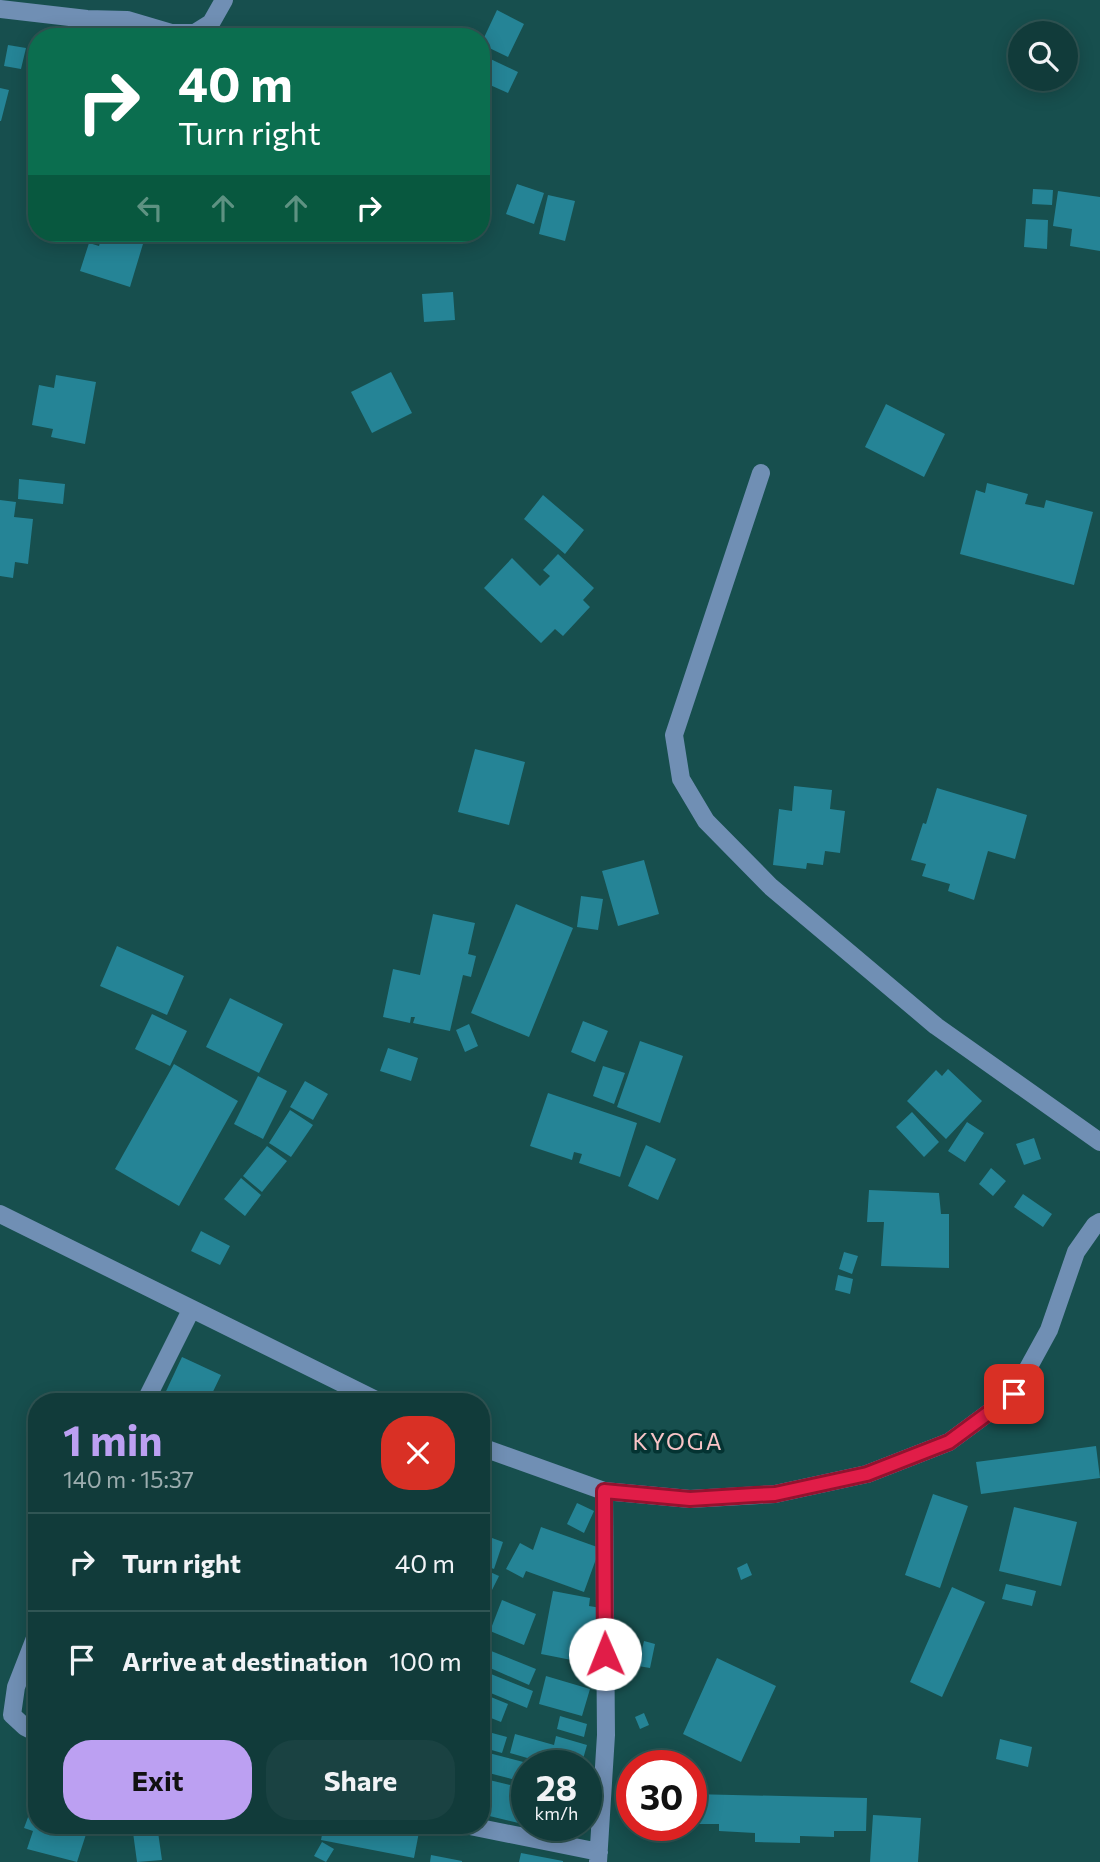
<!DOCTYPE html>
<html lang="en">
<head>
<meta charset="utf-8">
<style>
  body { margin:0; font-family:Commissioner,sans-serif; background:#1a4242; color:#f1f3f6; height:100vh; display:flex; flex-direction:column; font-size:26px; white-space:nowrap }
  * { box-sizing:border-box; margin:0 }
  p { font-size:23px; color:#9cadaf }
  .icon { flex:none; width:38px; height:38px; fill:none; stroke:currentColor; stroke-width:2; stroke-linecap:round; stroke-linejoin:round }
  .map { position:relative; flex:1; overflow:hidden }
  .panel { position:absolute; left:28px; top:1393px; width:462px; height:441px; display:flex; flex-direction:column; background:#113b3a; border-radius:28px; box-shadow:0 4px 18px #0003,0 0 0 2px #305554 }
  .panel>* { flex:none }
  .guide { position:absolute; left:28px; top:28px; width:462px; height:214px; border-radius:28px; box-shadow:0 4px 18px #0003,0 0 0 2px #305554; background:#0b6e4f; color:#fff; overflow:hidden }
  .tools { position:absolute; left:1008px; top:21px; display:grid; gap:14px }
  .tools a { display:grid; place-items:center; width:70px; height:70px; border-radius:50%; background:#113b3a; box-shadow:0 4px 18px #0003,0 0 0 2px #305554; font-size:35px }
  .speed { position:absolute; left:511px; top:1750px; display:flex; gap:14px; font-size:35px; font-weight:700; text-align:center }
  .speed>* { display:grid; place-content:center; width:91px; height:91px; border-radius:50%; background:#113b3a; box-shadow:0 4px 18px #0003,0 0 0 2px #305554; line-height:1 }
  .speed small { font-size:18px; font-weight:400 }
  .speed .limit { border:10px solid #d22; background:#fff; color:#111 }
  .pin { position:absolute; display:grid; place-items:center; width:60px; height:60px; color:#fff; margin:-30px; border-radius:14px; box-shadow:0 4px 10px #0006 }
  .me { position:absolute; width:77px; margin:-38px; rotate:359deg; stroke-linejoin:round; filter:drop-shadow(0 0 5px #0008) }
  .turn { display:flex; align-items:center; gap:24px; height:147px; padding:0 35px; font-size:32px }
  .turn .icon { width:91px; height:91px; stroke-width:2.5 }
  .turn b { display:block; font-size:49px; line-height:60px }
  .lanes { display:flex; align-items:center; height:66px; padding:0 35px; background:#0003; justify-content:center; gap:35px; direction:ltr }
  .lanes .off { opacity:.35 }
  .round { display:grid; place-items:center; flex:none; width:74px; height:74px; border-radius:28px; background:#1a4242 }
  .summary { display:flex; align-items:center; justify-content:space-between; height:119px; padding:0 35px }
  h1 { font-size:42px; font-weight:700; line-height:52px; color:#bca0f2 }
  .cta { display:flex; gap:14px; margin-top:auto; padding:14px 35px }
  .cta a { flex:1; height:80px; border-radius:28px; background:#bca0f2; color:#111; font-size:28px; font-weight:700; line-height:80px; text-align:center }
  .cta a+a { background:#1a4242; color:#f1f3f6 }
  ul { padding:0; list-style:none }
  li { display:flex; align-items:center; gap:21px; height:98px; padding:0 35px; border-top:2px solid #305554 }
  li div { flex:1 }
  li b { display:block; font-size:26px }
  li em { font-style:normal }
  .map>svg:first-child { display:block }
  .building { fill:#258496 }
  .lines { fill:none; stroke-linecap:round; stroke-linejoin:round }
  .minor { stroke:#708fb4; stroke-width:18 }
  .route-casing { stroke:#92132f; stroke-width:18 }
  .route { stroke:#e11d48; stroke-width:12 }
  .labels { text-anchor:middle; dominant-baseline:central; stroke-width:7; stroke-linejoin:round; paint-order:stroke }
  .quarter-label { font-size:23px; letter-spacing:2px; fill:#f8c4c7; stroke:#043332 }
</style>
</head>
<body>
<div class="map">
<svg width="1100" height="1862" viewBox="0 0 1100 1862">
  <rect width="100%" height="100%" fill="#174f4e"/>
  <!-- building -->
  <path class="building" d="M497 10 524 24 508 57 481 44Z
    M8 45 26 48 21 69 4 66Z
    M482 55 518 72 508 93 481 81Z
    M0 88 9 90 1 121H0Z
    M517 184 544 193 534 224 506 214Z
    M1033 189 1053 190 1052 205 1032 204Z
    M1058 191 1100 197V251L1070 246 1072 229 1053 226Z
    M548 195 575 201 565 241 539 234Z
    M1026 219 1048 220 1047 249 1024 247Z
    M103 233 146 234 130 287 80 271 89 243 99 246Z
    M453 292 455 320 424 322 422 294Z
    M391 372 412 413 372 433 351 392Z
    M56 375 96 382 85 444 51 437 53 429 32 425 39 385 54 388Z
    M886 404 945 434 924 477 865 447Z
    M19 479 65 484 63 504 18 499Z
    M987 483 1028 494 1025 504 1044 508 1046 500 1093 512 1074 585 960 554 976 490 985 493Z
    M543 495 584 530 565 554 524 519Z
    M0 500 16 502 14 517 33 519 28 564 15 562 13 578 0 576Z
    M558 554 594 588 583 600 590 607 563 636 555 629 541 643 484 588 512 558 540 586 550 576 543 570Z
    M475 749 525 762 509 825 458 812Z
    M794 786 832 790 830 809 845 811 840 853 825 851 823 865 807 863 806 869 773 865 779 809 792 811Z
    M937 788 1027 815 1015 859 988 851 974 900 948 891 950 884 922 876 926 864 911 860 923 823 926 824Z
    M644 860 659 914 618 926 602 871Z
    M581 896 603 899 598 930 577 927Z
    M516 904 573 928 529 1037 471 1013Z
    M433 914 475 923 468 954 476 956 471 977 463 975 450 1031 413 1023 415 1017H411L410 1023 383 1017 393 969 420 975Z
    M117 946 184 976 167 1015 100 986Z
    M230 998 283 1024 259 1073 206 1047Z
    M152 1014 187 1031 170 1066 135 1049Z
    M583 1021 608 1031 595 1062 571 1052Z
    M469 1024 478 1046 465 1052 456 1030Z
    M640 1041 683 1056 660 1123 617 1107Z
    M388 1048 418 1058 411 1081 380 1071Z
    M174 1064 238 1101 179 1206 115 1169Z
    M603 1066 625 1073 614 1104 593 1096Z
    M948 1069 982 1101 946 1139 907 1101 936 1070 942 1076Z
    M258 1076 287 1091 263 1139 234 1124Z
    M305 1081 328 1094 313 1120 290 1107Z
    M548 1093 637 1123 620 1177 579 1163 582 1154 574 1152 572 1160 530 1146Z
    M290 1110 313 1125 291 1157 269 1143Z
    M912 1112 939 1142 924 1157 896 1127Z
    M967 1122 984 1133 965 1162 948 1151Z
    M1034 1138 1041 1159 1024 1165 1016 1144Z
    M646 1145 676 1159 658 1200 628 1186Z
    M267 1146 287 1161 262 1192 243 1176Z
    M991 1168 1006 1181 993 1196 979 1184Z
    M241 1178 261 1195 245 1216 224 1199Z
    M869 1190 939 1193 941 1214H949V1268L881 1266 884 1222H867Z
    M1023 1194 1052 1214 1043 1227 1014 1207Z
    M201 1231 230 1246 220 1265 191 1251Z
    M844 1252 858 1256 852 1274 839 1269Z
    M838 1275 853 1279 850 1294 835 1290Z
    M182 1357 221 1375 208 1402H161Z
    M1096 1446 1100 1478 981 1494 976 1462Z
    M933 1494 968 1506 940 1588 905 1575Z
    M577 1503 594 1511 584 1533 567 1524Z
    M1014 1507 1077 1522 1061 1586 999 1571Z
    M541 1527 600 1548 584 1592 526 1571 523 1578 506 1569 520 1543 533 1550Z
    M481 1534 503 1542 494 1569 481 1564Z
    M747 1563 752 1575 741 1580 737 1568Z
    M481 1568 499 1576 492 1590 481 1585Z
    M1006 1584 1036 1591 1032 1606 1002 1599Z
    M952 1587 985 1602 942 1697 910 1682Z
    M553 1591 590 1598 589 1606 601 1608 592 1664 541 1654Z
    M502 1600 536 1614 524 1645 490 1631Z
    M644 1641 655 1644 650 1668 638 1666Z
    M481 1647 536 1669 529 1685 481 1664Z
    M717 1658 776 1686 741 1762 683 1734Z
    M481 1670 533 1691 527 1708 481 1689Z
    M546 1676 590 1689 582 1716 539 1704Z
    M481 1693 508 1704 501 1722 481 1714Z
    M644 1713 649 1725 640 1729 635 1717Z
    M560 1716 587 1724 584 1737 557 1729Z
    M481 1730 507 1737 502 1753 481 1747Z
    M515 1734 554 1745 556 1736 587 1745 581 1766H555L510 1753Z
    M1000 1739 1032 1747 1028 1767 996 1759Z
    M481 1751 535 1765 527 1766V1783L481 1771Z
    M481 1778 527 1789V1825L481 1814Z
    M37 1793V1825H89L77 1862 27 1849 33 1831 24 1828Z
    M691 1794 867 1798 866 1831H834V1837L800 1836V1843L755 1842V1833L719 1831V1824H691Z
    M873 1815 921 1818 918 1862H870Z
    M132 1825H157L162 1860 137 1862Z
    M324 1825H386L419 1832 414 1858 321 1840Z
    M531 1825H569L566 1835Z
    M322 1842 334 1849 326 1862 314 1856Z
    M521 1853 563 1861V1862H519Z
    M431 1855 462 1861V1862H430Z"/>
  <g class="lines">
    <!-- minor -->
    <path class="minor" d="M0 9 87 19 127 20 171 33H195L211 23 224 0
      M761 473 674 735 681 779 706 821 771 887 936 1026 1100 1142
      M0 1214 380 1402
      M145 1402 191 1310
      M481 1447 604 1491 690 1499 775 1494 867 1474 949 1442 1014 1394 1049 1330 1076 1252 1095 1225 1100 1222
      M37 1633 16 1687 12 1715 25 1727 37 1733
      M465 1825 599 1852
      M598 1862 606 1735 604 1491"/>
  </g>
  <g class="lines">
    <!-- route casing -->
    <g class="route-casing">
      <path id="route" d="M605 1654 604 1491 690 1499 754 1495 775 1494 867 1474 949 1442 1014 1394"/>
    </g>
    <!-- route -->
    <use href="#route" class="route"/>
  </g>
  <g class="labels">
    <!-- quarter labels -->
    <g class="quarter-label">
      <text x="678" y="1441">KYOGA</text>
    </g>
  </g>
</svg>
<div class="tools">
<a><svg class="icon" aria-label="search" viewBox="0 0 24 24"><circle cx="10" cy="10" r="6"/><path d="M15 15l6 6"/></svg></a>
</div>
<div class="speed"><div>28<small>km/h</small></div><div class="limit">30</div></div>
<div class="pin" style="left:1014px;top:1394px;background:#d93025"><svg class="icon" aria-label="arrive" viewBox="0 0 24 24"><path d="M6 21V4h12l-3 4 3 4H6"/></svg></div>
<svg class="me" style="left:605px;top:1654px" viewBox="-20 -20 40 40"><circle r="19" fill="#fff"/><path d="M0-13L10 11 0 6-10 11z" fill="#e11d48"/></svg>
<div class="guide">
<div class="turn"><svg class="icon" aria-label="right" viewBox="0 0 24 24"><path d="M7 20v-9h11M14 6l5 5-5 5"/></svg><div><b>40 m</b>Turn right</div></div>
<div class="lanes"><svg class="icon off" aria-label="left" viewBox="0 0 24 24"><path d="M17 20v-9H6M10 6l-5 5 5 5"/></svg><svg class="icon off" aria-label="ahead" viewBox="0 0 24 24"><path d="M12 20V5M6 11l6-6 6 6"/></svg><svg class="icon off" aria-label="ahead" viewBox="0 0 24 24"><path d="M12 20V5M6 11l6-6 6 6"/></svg><svg class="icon" aria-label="right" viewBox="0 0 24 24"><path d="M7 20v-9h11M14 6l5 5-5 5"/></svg></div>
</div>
<section class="panel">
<div class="summary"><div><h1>1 min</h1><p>140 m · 15:37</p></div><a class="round" style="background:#d93025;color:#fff"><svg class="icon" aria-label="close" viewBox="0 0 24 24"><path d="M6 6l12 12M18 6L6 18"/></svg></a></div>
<ul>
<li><svg class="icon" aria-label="right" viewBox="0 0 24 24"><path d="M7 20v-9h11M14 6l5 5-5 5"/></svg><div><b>Turn right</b></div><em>40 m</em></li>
<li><svg class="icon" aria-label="arrive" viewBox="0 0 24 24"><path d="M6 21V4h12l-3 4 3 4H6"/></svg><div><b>Arrive at destination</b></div><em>100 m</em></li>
</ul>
<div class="cta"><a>Exit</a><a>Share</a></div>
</section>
</div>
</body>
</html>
